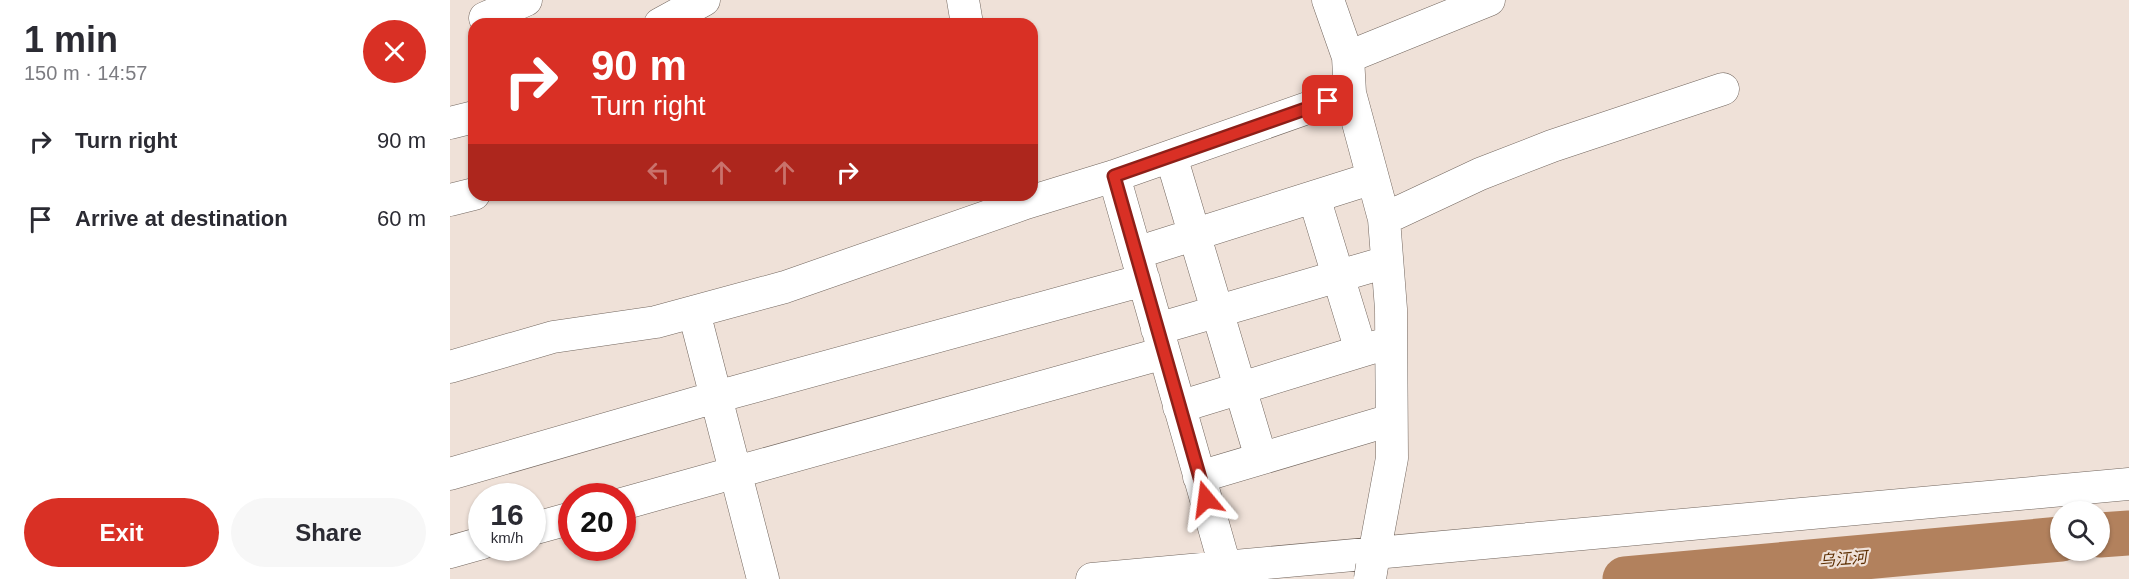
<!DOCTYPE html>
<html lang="en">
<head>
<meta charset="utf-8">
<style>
  body { margin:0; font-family:Helvetica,"Noto Sans SC",sans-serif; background:#f7f7f7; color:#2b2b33; height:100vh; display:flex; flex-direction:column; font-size:22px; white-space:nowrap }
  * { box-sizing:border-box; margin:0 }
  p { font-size:20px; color:#7c7c81 }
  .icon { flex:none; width:33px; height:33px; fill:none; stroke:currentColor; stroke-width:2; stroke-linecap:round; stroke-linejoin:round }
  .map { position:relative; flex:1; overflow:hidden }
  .drawer { display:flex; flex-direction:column; background:#fff; width:450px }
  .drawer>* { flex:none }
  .guide { position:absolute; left:18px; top:18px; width:570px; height:183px; border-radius:18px; box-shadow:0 2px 4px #0004; background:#d93025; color:#fff; overflow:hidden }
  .fabs { position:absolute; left:1600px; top:501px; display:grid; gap:12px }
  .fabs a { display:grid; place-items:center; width:60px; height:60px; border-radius:50%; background:#fff; box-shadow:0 2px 4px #0004; font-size:30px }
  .speed { position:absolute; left:18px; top:483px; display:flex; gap:12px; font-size:30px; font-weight:700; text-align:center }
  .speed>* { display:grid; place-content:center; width:78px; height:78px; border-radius:50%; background:#fff; box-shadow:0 2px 4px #0004; line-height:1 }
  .speed small { font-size:15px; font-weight:400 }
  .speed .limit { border:9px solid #d22; background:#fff; color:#111 }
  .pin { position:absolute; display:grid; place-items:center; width:51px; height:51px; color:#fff; margin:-26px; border-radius:12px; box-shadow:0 3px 9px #0006 }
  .me { position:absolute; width:66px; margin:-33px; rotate:344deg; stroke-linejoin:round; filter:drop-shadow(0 0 4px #0008) }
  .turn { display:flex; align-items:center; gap:21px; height:126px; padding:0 24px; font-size:27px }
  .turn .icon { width:78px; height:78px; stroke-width:2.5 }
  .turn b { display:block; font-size:42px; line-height:51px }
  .lanes { display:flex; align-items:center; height:57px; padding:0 24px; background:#0003; justify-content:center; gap:30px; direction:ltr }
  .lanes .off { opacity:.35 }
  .round { display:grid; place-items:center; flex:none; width:63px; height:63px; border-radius:32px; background:#f7f7f7 }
  .headline { display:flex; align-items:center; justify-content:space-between; height:102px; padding:0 24px }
  h1 { font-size:36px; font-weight:700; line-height:45px }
  .action { display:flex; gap:12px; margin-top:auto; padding:12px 24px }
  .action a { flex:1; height:69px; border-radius:36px; background:#d93025; color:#fff; font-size:24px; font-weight:700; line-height:69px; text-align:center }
  .action a+a { background:#f7f7f7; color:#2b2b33 }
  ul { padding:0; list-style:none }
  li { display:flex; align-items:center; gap:18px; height:78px; padding:0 24px }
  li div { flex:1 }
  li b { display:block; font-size:22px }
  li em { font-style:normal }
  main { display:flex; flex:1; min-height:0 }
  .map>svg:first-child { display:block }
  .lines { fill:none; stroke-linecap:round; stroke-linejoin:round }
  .river { stroke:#b2815d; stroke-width:45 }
  .minor-casing { stroke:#72665e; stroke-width:33 }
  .minor { stroke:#fff; stroke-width:32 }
  .minor-bridge-casing { stroke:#72665e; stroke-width:33; stroke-linecap:butt }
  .minor-bridge { stroke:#fff; stroke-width:32 }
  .route-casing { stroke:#8d1f18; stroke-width:15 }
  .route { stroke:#d93025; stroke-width:10 }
  .labels { text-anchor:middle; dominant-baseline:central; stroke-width:4.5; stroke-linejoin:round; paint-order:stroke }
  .water-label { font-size:16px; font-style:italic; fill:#5c2d00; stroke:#efe1d8 }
</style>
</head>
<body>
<main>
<section class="drawer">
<div class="headline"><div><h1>1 min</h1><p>150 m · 14:57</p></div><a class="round" style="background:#d93025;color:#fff"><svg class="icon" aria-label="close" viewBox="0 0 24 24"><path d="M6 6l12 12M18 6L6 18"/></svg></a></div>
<ul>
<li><svg class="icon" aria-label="right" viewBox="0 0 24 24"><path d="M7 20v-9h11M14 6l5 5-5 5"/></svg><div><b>Turn right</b></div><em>90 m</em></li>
<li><svg class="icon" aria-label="arrive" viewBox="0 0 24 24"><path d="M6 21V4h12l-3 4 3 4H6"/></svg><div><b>Arrive at destination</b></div><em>60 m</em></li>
</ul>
<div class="action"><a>Exit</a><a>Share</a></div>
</section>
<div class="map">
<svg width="1679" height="579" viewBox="0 0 1679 579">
  <rect width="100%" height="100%" fill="#efe1d8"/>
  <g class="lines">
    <!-- river -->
    <path class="river" d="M1650 535 1679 533
      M1175 579 1611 539"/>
    <!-- minor casing -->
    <g class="minor-casing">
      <path id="minor" d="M513 0 517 24
        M878 0 898 57 900 93 934 219 941 309 942 458 922 566
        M35 18 76 0
        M210 24 254 0
        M898 57 1039 0
        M0 123 24 117
        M721 156 811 458
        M664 176 775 566
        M864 197 911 351
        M0 200 24 194
        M934 219 1030 174 1102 146 1273 89
        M686 253 923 178
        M244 312 313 579
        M707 329 937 262
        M0 367 103 337 206 322 335 287 576 203 664 176 900 93
        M729 407 941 342
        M0 474 266 397 694 280
        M749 477 941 420
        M172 504 714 353
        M82 529 122 518
        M0 552 32 543
        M642 579 1679 484"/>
    </g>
    <!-- minor -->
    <use href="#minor" class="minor"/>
    <!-- minor-bridge casing -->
    <g class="minor-bridge-casing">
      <path id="minor-bridge" d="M920 579 922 566"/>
    </g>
    <!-- minor-bridge -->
    <use href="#minor-bridge" class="minor-bridge"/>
  </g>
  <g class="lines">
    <!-- route casing -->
    <g class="route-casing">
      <path id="route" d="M756 499 664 176 878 101"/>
    </g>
    <!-- route -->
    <use href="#route" class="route"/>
  </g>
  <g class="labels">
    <!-- water labels -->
    <g class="water-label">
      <text transform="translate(1393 559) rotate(-5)">乌江河</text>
    </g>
  </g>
</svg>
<div class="fabs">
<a><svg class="icon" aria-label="search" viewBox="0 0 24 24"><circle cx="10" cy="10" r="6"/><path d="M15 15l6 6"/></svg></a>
</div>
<div class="speed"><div>16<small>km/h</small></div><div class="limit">20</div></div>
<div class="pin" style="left:878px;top:101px;background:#d93025"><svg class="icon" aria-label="arrive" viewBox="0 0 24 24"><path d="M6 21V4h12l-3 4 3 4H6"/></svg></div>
<svg class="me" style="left:756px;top:499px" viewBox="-20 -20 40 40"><path d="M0-17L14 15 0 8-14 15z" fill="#d93025" stroke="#fff" stroke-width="4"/></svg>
<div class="guide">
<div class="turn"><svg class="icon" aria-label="right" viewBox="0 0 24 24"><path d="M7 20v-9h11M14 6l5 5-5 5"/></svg><div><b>90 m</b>Turn right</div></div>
<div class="lanes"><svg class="icon off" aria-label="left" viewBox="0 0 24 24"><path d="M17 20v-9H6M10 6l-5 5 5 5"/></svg><svg class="icon off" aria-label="ahead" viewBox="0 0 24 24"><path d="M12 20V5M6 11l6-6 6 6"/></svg><svg class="icon off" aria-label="ahead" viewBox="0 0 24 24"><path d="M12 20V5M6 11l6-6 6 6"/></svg><svg class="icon" aria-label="right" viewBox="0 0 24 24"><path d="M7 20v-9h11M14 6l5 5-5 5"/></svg></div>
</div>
</div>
</main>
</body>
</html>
